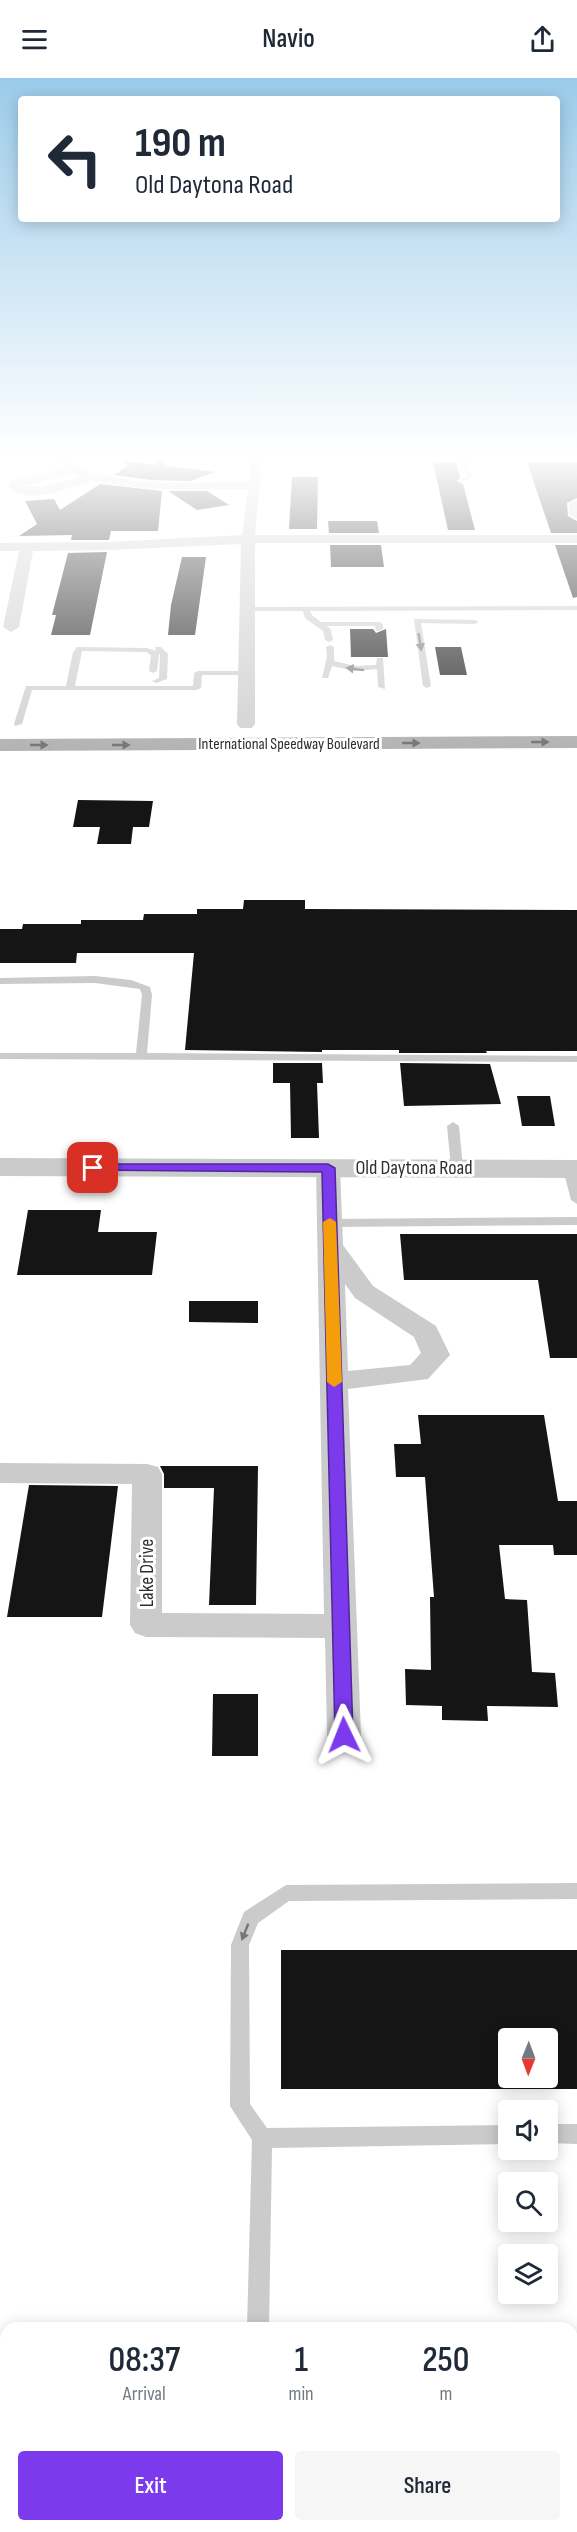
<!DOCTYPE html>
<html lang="en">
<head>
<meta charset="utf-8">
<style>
  body { margin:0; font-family:"Sofia Sans Condensed",sans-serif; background:#f6f6f7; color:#1f2937; height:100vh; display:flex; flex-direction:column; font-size:22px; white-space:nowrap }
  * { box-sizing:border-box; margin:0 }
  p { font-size:20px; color:#747a83 }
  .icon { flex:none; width:33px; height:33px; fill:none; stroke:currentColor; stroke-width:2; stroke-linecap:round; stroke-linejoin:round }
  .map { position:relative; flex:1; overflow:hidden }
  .panel { position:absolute; left:0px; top:2244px; width:578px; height:210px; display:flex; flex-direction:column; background:#fff; border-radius:18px 18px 0 0; box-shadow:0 3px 15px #0003 }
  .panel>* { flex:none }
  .guide { position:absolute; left:18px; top:18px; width:542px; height:126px; border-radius:6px; box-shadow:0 3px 15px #0003; background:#fff; color:#1f2937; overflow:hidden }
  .needle { width:39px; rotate:181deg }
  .buttons { position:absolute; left:498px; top:1950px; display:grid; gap:12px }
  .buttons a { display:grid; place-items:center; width:60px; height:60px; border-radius:6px; background:#fff; box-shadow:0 3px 15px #0003; font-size:30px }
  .pin { position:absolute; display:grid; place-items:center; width:51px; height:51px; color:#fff; margin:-26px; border-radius:12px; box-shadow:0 3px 9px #0006 }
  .me { position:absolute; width:66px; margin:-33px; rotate:358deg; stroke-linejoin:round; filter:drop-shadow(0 0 4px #0008) }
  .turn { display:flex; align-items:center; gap:21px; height:126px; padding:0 18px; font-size:27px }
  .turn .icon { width:78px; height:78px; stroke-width:2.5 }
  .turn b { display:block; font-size:42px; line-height:51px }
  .eta { display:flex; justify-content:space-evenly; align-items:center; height:102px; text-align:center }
  .eta b { font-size:36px; font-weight:600; line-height:42px }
  .cta { display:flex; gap:12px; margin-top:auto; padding:12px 18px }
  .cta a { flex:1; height:69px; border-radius:6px; background:#7c3aed; color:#fff; font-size:24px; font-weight:600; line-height:69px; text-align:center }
  .cta a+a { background:#f6f6f7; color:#1f2937 }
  header { display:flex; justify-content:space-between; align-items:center; height:78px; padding:0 18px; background:#fff; font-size:27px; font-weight:600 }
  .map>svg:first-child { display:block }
  .building { fill:#151515; fill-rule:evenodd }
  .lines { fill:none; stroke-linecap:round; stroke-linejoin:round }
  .service { fill:#cbcbcb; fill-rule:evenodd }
  .minor { fill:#cbcbcb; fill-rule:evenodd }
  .tertiary { fill:#cbcbcb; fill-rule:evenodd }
  .primary { fill:#a6a6a6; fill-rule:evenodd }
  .oneway { fill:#757575 }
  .oneway2 { fill:#5e5e5e }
  .route { fill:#7c3aed; stroke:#51269a; stroke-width:1.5 }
  .slow { fill:#f59e0b }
  .labels { text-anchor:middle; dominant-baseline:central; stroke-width:6; stroke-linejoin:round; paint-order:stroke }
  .far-street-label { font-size:16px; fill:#2e2e2e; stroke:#fff }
  .street-label { font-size:20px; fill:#2e2e2e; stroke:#fff }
</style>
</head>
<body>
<header><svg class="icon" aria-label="menu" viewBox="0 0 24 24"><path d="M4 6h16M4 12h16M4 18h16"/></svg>Navio<svg class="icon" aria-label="share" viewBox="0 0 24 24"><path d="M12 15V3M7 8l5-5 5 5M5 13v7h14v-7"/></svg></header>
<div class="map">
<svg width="577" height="2454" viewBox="0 0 577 2454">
  <rect width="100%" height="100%" fill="#fff"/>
  <!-- building -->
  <path class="building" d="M122 383 156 387 159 383 168 388 215 394 190 403 151 402 114 397 129 387Z
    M433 384H456L460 399 457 403 463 406 475 452H448Z
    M527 384H577V420L567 425 568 438 577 443V455H551Z
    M292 399H318L317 451H289Z
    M100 406 162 413 158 453H111L109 462H71L72 457 19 458 37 446 25 423 54 421 60 432Z
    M168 413H207L229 427 197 432Z
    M328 443H377L379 455H329Z
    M330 467H381L384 489H331Z
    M555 467H577V519L573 520Z
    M107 474 90 557H51L56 537H52L68 475Z
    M182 479H206L195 557H168L171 527Z
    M350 551H373L376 555 386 551 388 579H351Z
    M435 569H461L467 597H440Z
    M78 722 153 723 149 749H133L131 766H97L100 749H73Z
    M244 822H305V831L577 832V973H486L487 975H399V972H322V974L185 972 194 875H77L76 885H0V851H22L23 846H81V842H143L144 836H197V831H243Z
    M273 985H322L323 1005H317L319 1060H291L290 1005H273Z
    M400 985 490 986 501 1026 404 1028Z
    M517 1018H550L555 1048H522Z
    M28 1132H101L98 1154H157L152 1197H17Z
    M400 1156H577V1280H550L538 1202H404Z
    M189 1223H258V1245L189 1244Z
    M418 1337H544L558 1423H577V1477H554L553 1467H499L505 1521 527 1522 532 1594 555 1595 558 1629 487 1628 488 1643 442 1642V1628L406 1627 405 1591 431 1592 430 1519H434L425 1399H396L394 1366H421Z
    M160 1388H258L256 1527H209L214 1410H164V1396Z
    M29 1407 118 1408 102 1539H7Z
    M213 1616H258V1678H212Z
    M281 1872H577V2011H281ZM508 1960H548V2000H508Z"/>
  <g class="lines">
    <!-- service -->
    <path class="service" d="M460 380H466L472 399 462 404 459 402 466 398Z
      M577 422V441L569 436V425Z
      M577 528V532L310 533 312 537 321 544H379L383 546V551L379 553H376L375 548H327L331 552 333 562 329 564 325 562 323 553 305 540 303 533H249L245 531 249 529Z
      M414 541 475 542 479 544 475 546 421 545 431 608 427 610 423 608Z
      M330 567 334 569V583L355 588 374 587H376L377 580H383L385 611 378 609 377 591 355 593 332 588 328 600H322L327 579 326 569Z
      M77 569 147 570 156 573 155 569H161L168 576 167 601 156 605 152 603 159 600 160 577 159 576 157 593 153 595 149 593 151 577 146 574 82 573 75 608H193L194 595 198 593H247L251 595 247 597H202L201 610 197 612H32L22 646 15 648 14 646 26 608H66L73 574Z
      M95 898 131 902 150 909 152 917 147 975 577 978V984L0 981V975H136L142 917 140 911 95 905 0 906V900Z
      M453 1044 459 1048 463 1090 457 1094 451 1090 447 1048Z
      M569 1087 573 1088 577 1098V1126L571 1122 563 1091Z
      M577 1139V1147L330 1149 324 1145 330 1141Z
      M577 1805V1821L289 1823 258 1845 249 1867 250 2026 267 2050 508 2047V2066L272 2070 269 2250H247L252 2062 230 2028 231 1867 244 1834 286 1807Z
      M548 2046H577V2066L548 2065Z
      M242 2448H266V2454H242Z"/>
    <!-- minor -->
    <path class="minor" d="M53 380C68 380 66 382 78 389 90 396 105 398 118 400 161 408 206 404 249 403L250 380H262L255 457H577V465H255V646L252 650H240L237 646 241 466 109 472 33 473 19 549 11 554 3 549 19 473H0V465L109 464 242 457 248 411H151L92 403 53 415 32 418 18 415 8 409 12 403 64 390ZM72 396 80 399 42 409 24 408Z
      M328 1083 337 1085 340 1090 343 1167 373 1208 436 1248 450 1277 428 1301 348 1311 361 1657 356 1666 344 1670 332 1666 327 1657 325 1560 146 1559 135 1555 130 1547 132 1406 0 1405V1385L147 1386 158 1389 162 1396V1535L324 1536 316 1090 319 1085ZM345 1206 355 1220 414 1259 421 1275 410 1287 348 1293Z"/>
    <!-- tertiary -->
    <path class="tertiary" d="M0 1080 577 1082V1100L0 1098Z"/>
    <!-- primary -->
    <path class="primary" d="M577 658V670L0 673V661Z"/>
  </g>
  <!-- one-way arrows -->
  <defs><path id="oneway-solid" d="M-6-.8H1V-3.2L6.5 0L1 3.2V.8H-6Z" transform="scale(1.5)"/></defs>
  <g class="oneway">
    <use href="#oneway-solid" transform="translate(420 564) rotate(81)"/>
    <use href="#oneway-solid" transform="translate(355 591) rotate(-173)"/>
    <use href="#oneway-solid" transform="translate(245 1854) rotate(112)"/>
  </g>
  <g class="oneway2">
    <use href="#oneway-solid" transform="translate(540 664)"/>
    <use href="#oneway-solid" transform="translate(411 665)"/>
    <use href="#oneway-solid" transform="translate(39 667)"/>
    <use href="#oneway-solid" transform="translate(121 667)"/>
  </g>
  <!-- sky -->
  <linearGradient id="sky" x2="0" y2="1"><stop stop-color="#9acbea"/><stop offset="0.52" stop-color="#fff"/><stop offset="1" stop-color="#fff" stop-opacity="0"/></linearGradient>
  <rect width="577" height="724" fill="url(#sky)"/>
  <!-- route -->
  <path class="route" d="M93 1086H328L335 1090 353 1657 350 1662 344 1664 338 1662 335 1657 322 1094 88 1092 86 1090 88 1087Z"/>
  <!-- slow -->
  <path class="slow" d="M330 1140 336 1144 342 1304 334 1309 327 1304 323 1144Z"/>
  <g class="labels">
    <!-- far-street labels -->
    <g class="far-street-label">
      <text x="289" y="666">International Speedway Boulevard</text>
    </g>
    <!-- street labels -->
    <g class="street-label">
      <text x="414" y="1090">Old Daytona Road</text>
      <text transform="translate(147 1495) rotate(-90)">Lake Drive</text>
    </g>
  </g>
</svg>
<div class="buttons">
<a><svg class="needle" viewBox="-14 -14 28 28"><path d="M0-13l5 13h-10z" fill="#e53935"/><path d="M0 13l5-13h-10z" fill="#747a83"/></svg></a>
<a><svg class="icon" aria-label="sound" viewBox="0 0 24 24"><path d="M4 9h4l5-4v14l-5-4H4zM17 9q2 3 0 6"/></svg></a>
<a><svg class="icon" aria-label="search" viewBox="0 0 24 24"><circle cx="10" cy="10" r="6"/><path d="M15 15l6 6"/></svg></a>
<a><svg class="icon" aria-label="layers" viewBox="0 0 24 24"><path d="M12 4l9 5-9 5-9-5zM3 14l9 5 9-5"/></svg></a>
</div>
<div class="pin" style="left:93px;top:1090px;background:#d93025"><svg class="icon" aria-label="arrive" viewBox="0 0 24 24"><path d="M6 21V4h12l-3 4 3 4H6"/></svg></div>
<svg class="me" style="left:344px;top:1657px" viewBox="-20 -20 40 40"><path d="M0-17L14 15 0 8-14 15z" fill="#7c3aed" stroke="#fff" stroke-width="4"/></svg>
<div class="guide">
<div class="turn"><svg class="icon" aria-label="left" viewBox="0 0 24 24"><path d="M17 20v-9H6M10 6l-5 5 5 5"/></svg><div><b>190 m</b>Old Daytona Road</div></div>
</div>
<section class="panel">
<div class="eta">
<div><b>08:37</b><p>Arrival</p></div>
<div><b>1</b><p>min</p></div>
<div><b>250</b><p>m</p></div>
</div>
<div class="cta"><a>Exit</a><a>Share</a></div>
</section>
</div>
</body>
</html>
